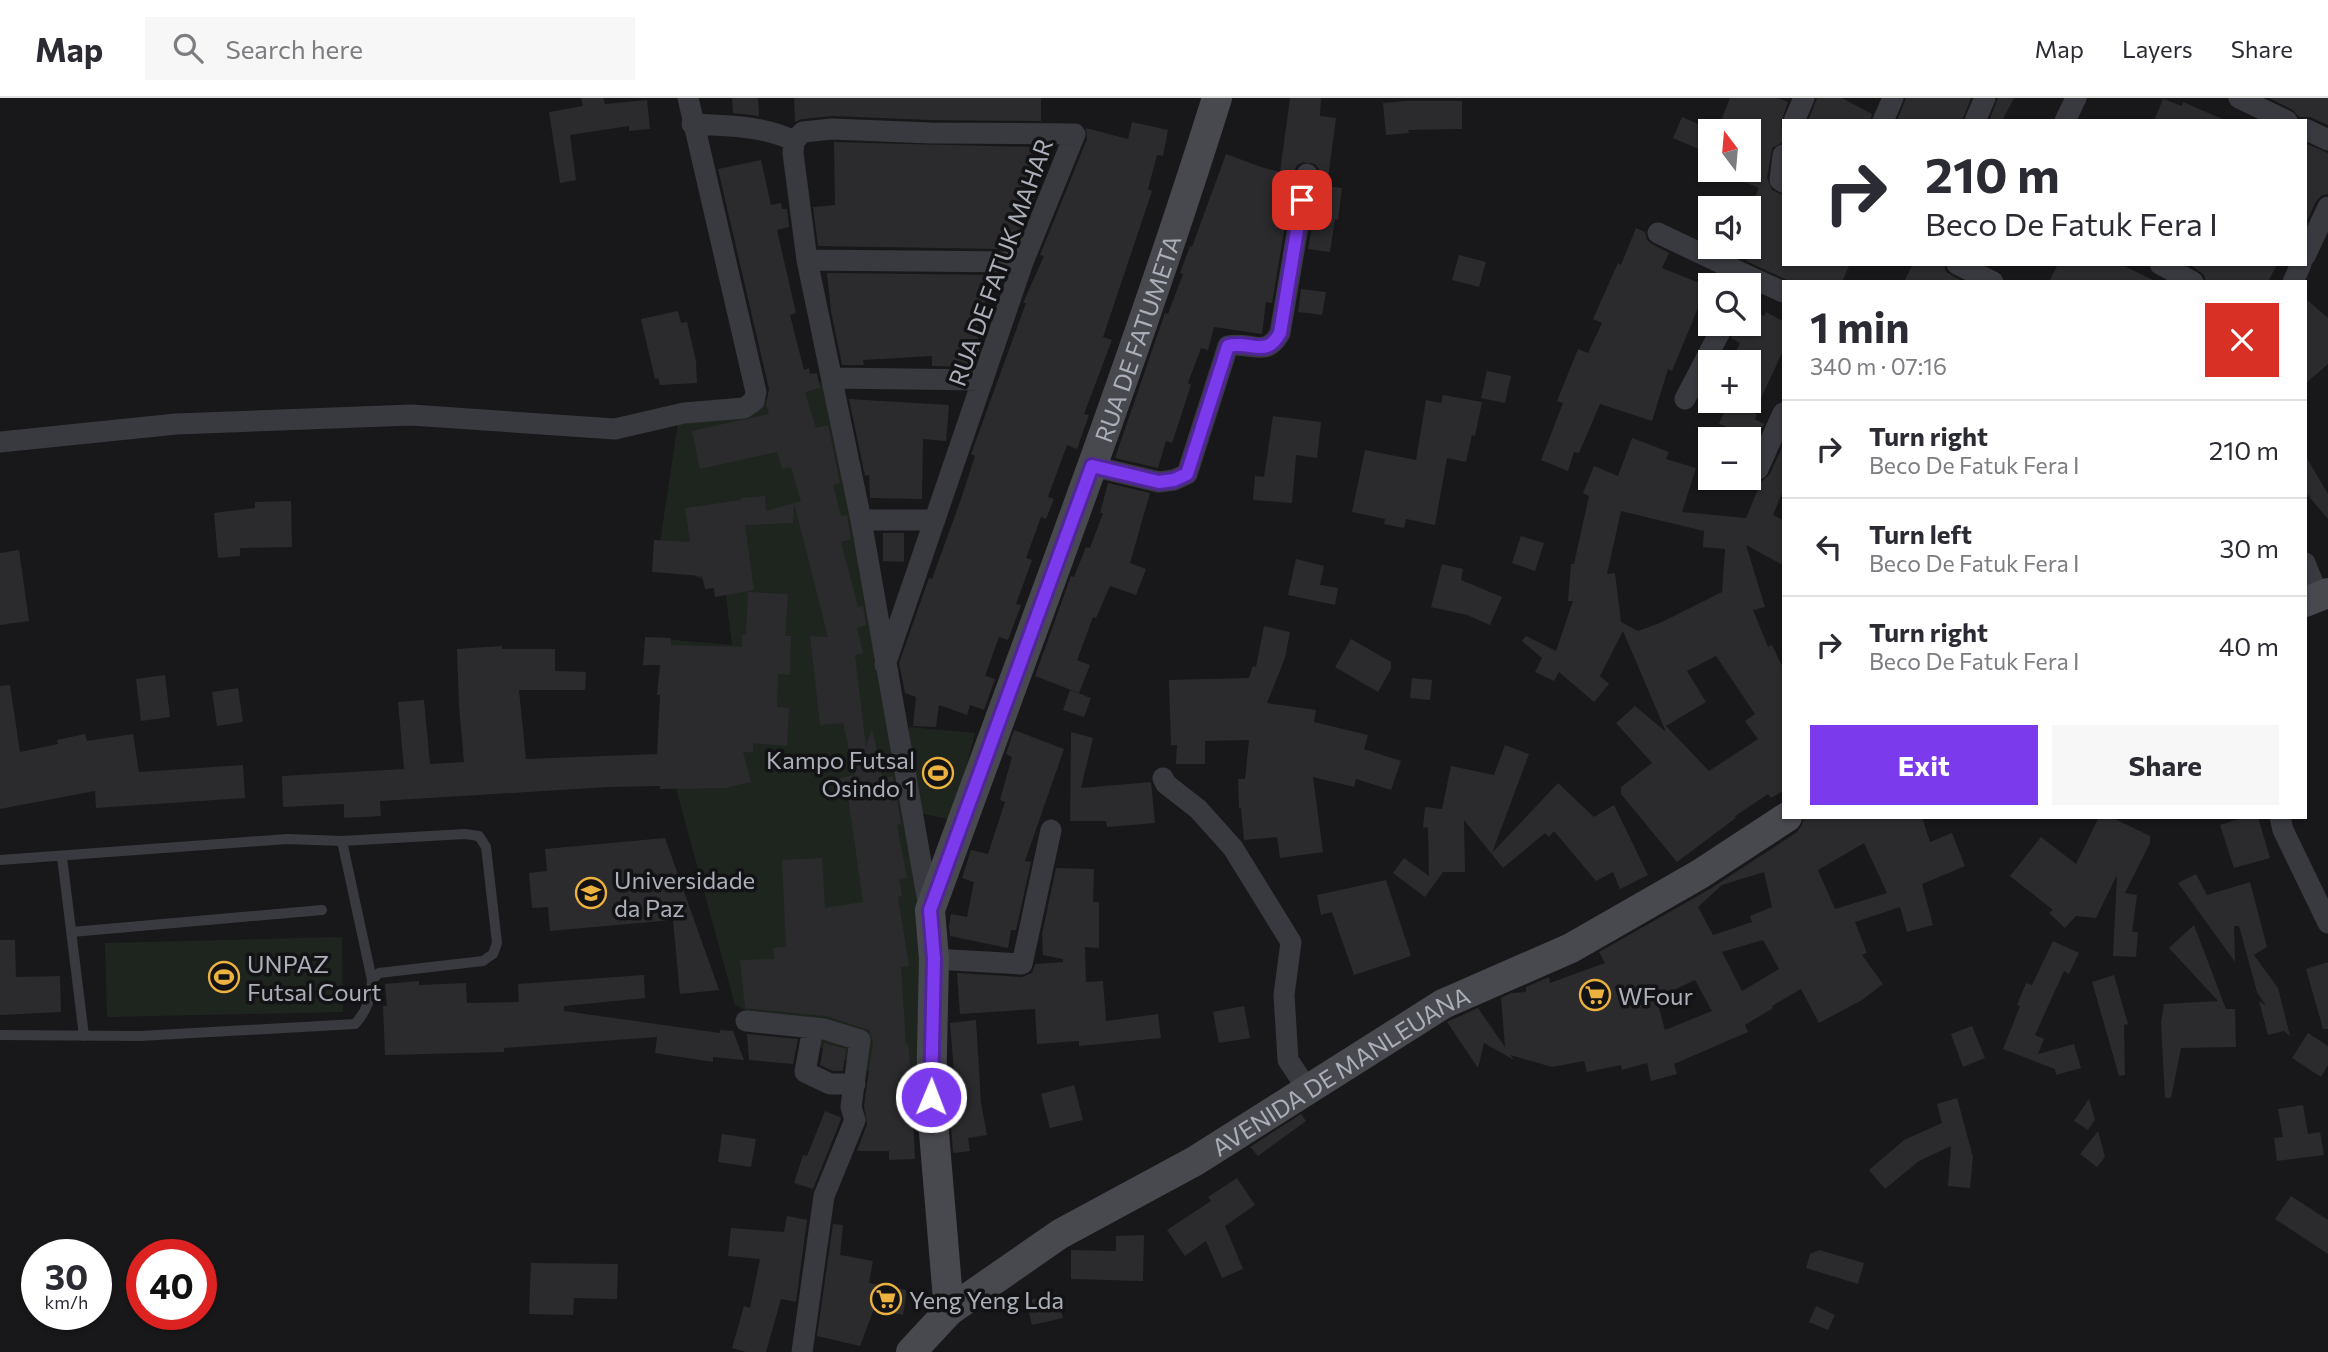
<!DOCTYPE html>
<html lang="en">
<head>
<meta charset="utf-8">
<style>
  body { margin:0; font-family:Commissioner,sans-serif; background:#f7f7f7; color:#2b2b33; height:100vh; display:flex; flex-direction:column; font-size:26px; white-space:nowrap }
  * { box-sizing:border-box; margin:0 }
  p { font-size:23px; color:#7c7c81 }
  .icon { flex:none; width:38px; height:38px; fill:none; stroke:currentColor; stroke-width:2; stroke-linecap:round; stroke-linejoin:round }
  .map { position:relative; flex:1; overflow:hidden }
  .side { position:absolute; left:1782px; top:182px; width:525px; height:539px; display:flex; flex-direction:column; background:#fff; border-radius:0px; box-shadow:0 2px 5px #0004 }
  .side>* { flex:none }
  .banner { position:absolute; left:1782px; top:21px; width:525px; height:147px; border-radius:0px; box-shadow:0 2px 5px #0004; background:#fff; color:#2b2b33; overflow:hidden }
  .needle { width:46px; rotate:344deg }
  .buttons { position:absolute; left:1698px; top:21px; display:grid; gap:14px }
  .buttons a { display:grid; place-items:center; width:63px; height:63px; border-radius:0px; background:#fff; box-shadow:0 2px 5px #0004; font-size:35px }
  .speed { position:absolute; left:21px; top:1141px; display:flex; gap:14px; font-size:35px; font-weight:700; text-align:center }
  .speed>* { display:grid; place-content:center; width:91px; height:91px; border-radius:50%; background:#fff; box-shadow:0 2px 5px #0004; line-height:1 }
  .speed small { font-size:18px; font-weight:400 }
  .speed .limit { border:10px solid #d22; background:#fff; color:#111 }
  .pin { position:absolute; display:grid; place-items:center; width:60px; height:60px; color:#fff; margin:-30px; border-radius:14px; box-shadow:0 4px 10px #0006 }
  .me { position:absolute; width:77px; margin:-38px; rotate:1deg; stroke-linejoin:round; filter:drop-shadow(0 0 5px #0008) }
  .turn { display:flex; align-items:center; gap:24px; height:147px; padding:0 28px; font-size:32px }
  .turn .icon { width:91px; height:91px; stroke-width:2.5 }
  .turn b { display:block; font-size:49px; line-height:60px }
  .round { display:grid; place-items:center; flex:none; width:74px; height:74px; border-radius:0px; background:#f7f7f7 }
  .head { display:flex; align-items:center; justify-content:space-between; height:119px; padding:0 28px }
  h1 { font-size:42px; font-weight:700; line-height:52px }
  .action { display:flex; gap:14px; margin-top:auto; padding:14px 28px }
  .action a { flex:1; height:80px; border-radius:0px; background:#7c3aed; color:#fff; font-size:28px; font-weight:700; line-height:80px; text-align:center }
  .action a+a { background:#f7f7f7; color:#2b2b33 }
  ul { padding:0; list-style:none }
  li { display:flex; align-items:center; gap:21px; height:98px; padding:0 28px; border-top:2px solid #e1e1e2 }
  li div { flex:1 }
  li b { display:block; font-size:26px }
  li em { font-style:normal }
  header { display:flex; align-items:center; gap:42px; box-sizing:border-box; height:98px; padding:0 35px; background:#fff; border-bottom:2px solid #e1e1e2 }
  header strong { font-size:33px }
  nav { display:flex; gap:38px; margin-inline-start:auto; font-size:24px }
  .search { width:490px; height:63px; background:#f7f7f7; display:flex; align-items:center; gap:18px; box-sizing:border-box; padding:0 24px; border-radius:0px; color:#7c7c81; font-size:26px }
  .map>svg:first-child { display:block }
  .green { fill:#1e251f }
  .building { fill:#2b2b2e; fill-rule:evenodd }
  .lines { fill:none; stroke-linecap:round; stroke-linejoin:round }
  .lane { stroke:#393a3f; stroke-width:10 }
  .street { stroke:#393a3f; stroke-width:21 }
  .secondary { stroke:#47494f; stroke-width:30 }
  .route-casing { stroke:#51269a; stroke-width:18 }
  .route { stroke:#7c3aed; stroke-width:12 }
  .labels { text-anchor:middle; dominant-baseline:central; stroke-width:7; stroke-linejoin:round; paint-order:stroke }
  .street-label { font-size:24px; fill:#abafb9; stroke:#131315 }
  .poi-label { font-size:24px; fill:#abafb9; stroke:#131315; text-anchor:start }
</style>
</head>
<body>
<header>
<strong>Map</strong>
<div class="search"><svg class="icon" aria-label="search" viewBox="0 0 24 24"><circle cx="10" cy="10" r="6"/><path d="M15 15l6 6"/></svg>Search here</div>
<nav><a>Map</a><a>Layers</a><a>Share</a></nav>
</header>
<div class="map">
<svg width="2328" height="1254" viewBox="0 0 2328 1254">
  <rect width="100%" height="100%" fill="#18181a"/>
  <!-- green -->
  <path class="green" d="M833 280 930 812 931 999 870 974 735 907 662 639 663 541 732 547 725 490 657 464 678 325 754 305Z
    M910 629 975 635 952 722 915 714 907 636Z
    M342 839 343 914 107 919 105 845Z"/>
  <!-- building -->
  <path class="building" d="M581 0H603L605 6 647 2 650 31 629 33V28L570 37 576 82 560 85 549 14 583 8Z
    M732 0H758L759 18 733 15Z
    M794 0H1041V23L930 22 832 18 802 21 795 24Z
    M1290 0H1321L1320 18 1336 20 1327 88 1342 90 1338 122 1335 121 1330 154 1308 151 1320 78 1319 71 1315 66 1303 64 1297 67 1294 74 1272 205 1266 204 1262 236 1214 229 1208 252 1201 250 1188 285 1191 287 1172 345 1166 343 1158 370 1115 360 1165 215 1168 216 1183 176 1180 175 1190 148 1192 149 1226 56 1261 69 1280 74Z
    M1730 0H1778L1788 4 1781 24 1783 44 1772 50 1767 80 1772 92 1783 97V166H1850L1842 184H1791L1746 163 1758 135 1748 131V115L1759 90 1715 72H1748V33H1717Z
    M1817 0H1842L1872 16 1870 23H1808Z
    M1906 0H1971L1962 23H1897Z
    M1998 0H2014L2002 23H1989Z
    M2269 0H2328V27L2310 19H2299L2293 12Z
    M2163 1 2182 8 2183 4 2227 23H2154Z
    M1406 3H1462V31L1408 32 1409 35 1386 37 1383 5Z
    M1682 19 1710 31V56L1673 40Z
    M1132 24 1168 32 1163 58 1157 57 1148 91 1152 93 1103 239 1112 242 1084 316 1089 317 1077 351 1067 347 1048 399 1054 401 1046 421 1041 419 1026 460 1032 462 1016 506 1021 507 1008 542 999 539 985 578 995 581 984 612 970 607 967 617 939 607 936 629 913 628 916 599 905 595 899 565 929 480 932 481 961 401 975 358 971 356 1026 205H1023L1044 158 1040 157 1087 41 1086 30 1128 41Z
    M834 44 1031 49 1033 105 1018 142H999V151L818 148 813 109 835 107Z
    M2305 45 2328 55V96L2321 98 2316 103 2305 128Z
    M761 62 771 107 781 105 782 111H787L789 129 777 132 796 215 790 217 804 272 809 270 810 276 817 275 820 290 805 294 816 330 828 327 840 385 833 387 841 418 847 417 848 424 851 441 841 444 858 509 863 508 866 527 857 530 863 555 855 557 866 649 872 631 883 680 893 678 901 726 897 727 907 780 899 781 902 798 898 799 909 868 901 869 906 946H908L911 975 915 1061 889 1062V1053H857L867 1026 864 1008 873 943 869 932 826 918 745 910 740 862 774 861 773 850 786 849 782 762 822 760 825 810 863 804 848 699 844 700 840 680 855 677 843 625 820 627 810 538 828 539 794 405 801 403 791 369 782 371 777 354 700 371 692 333 769 316 766 307 769 291 718 71Z
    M1636 130 1645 134 1647 142 1652 146 1669 155 1662 170 1707 188 1672 273 1668 271 1652 323 1600 306 1579 355 1574 354 1568 373 1541 362 1563 305 1557 303 1578 251 1588 255 1602 225 1593 221 1618 165 1621 167Z
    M1459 157 1486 164 1479 189 1452 182Z
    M1913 166H1944L1946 174 1962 183 1904 184Z
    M2058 166H2120L2157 184H2049Z
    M2190 166H2277L2268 184H2206L2204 177Z
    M827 175 1000 177V181H984L986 208 976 209 979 252 973 269 932 268V258L863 262 864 267H842L831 213Z
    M1301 191 1326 194 1322 217 1298 214Z
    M2305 200 2328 220V266L2305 286Z
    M1748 210 1764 218 1766 214 1783 223V253L1754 315 1757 317 1755 321 1764 326 1757 341 1719 326 1729 303H1748V264H1731L1740 245 1731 240 1737 226H1748Z
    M678 213 681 225 687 224 696 263 697 285 660 287 658 280 655 281 641 221Z
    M1487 273 1511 278 1505 305 1481 300Z
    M1443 297 1482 304 1475 338 1472 337 1466 364 1447 360 1435 427 1406 421 1404 430 1384 426 1385 421 1352 414 1365 352 1416 362 1426 302 1441 305Z
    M849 301 949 307 946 343 923 341 922 401 870 400 869 377 865 378Z
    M1273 318 1321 324 1317 360 1296 357 1292 405 1253 402 1255 378 1264 379Z
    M1632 340 1669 354 1666 361 1696 370 1682 414 1746 420 1761 384 1770 376 1783 347V393L1773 417 1783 422V467L1746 447 1765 509 1753 512 1768 549 1772 547 1783 570V693L1771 700 1768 696 1734 719H1737L1677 764 1621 696V689L1652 665 1616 625 1635 608 1666 634 1623 533 1600 578 1609 586 1594 604 1559 574 1554 583 1535 574 1542 560 1522 543 1526 538 1556 553 1573 503H1568L1571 466H1574L1589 398 1583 395 1594 368 1618 378ZM1621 413 1704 433 1703 449 1725 451 1722 494 1660 525 1638 533 1621 524 1615 475 1607 476ZM1716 558 1755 616 1745 623 1758 641 1709 673 1666 628 1706 604 1687 573Z
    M2305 357 2328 396V421L2305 394Z
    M1108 385 1150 395 1130 465 1146 471 1136 497 1110 488 1096 520 1093 519 1077 562 1090 567 1079 595 1035 578 1071 478 1074 479 1086 449 1090 450 1103 415H1100Z
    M765 398 766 413 794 405 793 425 745 427 754 492 715 499 714 490 705 491 702 478 652 474 654 442 690 444 685 410 741 402V400Z
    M291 403 292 449 240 450V458L218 460 214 415 255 410V404Z
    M883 435H904V464L883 463Z
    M1521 438 1544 445 1535 473 1512 465Z
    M19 452 29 523 0 527V455Z
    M1296 461 1324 468 1320 487 1338 490 1335 507 1288 497Z
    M1442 466 1463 471 1461 482 1502 499 1490 527 1467 517 1431 509Z
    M748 494 788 496 785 538H791L790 577 778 576 777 609 789 610 787 648 753 645V654H743L751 684 725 690 660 691V688L608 689 380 703 381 718 344 720V706L283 709 282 678 404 671 398 604 424 602 430 666 464 664 459 609 457 551 502 548V551H555V573L586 574 585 592H519L526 661 657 656 660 597H657L660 567H643L645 539 671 540V547L742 549V537H746Z
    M1264 528 1290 534 1285 560 1267 605 1316 612 1314 624 1368 637 1364 651 1401 663 1391 692 1356 681 1354 689 1313 679 1323 754 1280 760 1277 739 1244 742 1241 710H1239L1238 681H1245L1249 642 1205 643V666H1176L1177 647H1171L1169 582 1249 580 1253 568 1256 569Z
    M1351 541 1391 564V571L1378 594 1335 569Z
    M165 577 170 619 141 623 136 581Z
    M1412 580 1432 582 1430 602 1410 600Z
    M10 587 20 654 58 646 57 642 85 636 87 643 133 636 139 674 243 667 245 700 96 710 95 693 0 711V588Z
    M238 590 243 624 217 628 212 594Z
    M1070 592 1091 600 1084 619 1063 612Z
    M1014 632 1064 651 1025 763 1031 764 1016 832H1011L1008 850 950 838 949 829 951 816 967 819 974 784 962 780 971 752 988 756 1005 704 1000 702 1012 659 1006 656Z
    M1071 634 1093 640 1081 690 1151 684 1155 725 1107 729 1106 723H1070Z
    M1505 647 1529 656 1492 755 1558 685 1594 719 1614 707 1648 777 1620 791 1613 774 1596 783 1554 733 1549 739 1545 735 1503 770 1464 722 1465 774H1443L1425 799 1393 775 1404 760 1429 778 1428 730 1423 729 1425 709 1442 711 1451 668 1494 677Z
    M1804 719H1922L1930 744 1952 735 1965 768 1922 786 1933 827 1907 834 1900 809 1855 824 1867 855 1862 857 1883 886 1862 902 1819 925 1801 891 1772 908 1773 910 1745 927 1748 934 1674 966 1677 976 1651 983 1647 965 1622 972 1621 967 1587 974 1584 963 1552 969 1510 957 1514 962 1484 945 1478 970 1447 924 1478 910 1505 949 1501 900 1511 895 1526 894V889L1549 879 1550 885 1605 865 1599 854 1710 791 1797 734 1802 727ZM1864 745 1887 795 1835 811 1818 772ZM1764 774 1772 809 1750 818 1752 824 1713 837 1698 809 1722 787ZM1763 842 1779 871 1742 893 1722 854ZM1695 882 1712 913 1665 932 1656 900Z
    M2099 719H2111L2150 738V745L2125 795 2137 797 2132 834H2138L2136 859 2113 858 2117 777 2096 820 2076 818 2065 830 2049 815 2053 812 2010 778 2041 739 2076 766Z
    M2246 719H2258L2270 760 2234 770 2220 727Z
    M665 740 719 892 680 896 673 822 550 833 548 809 532 810 529 775 547 773 545 751Z
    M1056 770 1094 771 1093 804H1099V850L1085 849 1086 884 1103 883 1106 923 1158 916 1161 940 1079 948V943L1037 946 1035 911 960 916 957 875 1022 879 1032 875 1035 866 1063 864V861L1043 857 1042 836Z
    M2196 776 2207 797 2250 784 2267 849 2254 857 2278 890 2290 938 2284 933 2268 937 2259 903 2266 908 2257 894 2239 828H2234L2235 864 2178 785Z
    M1386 782 1411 858 1354 877 1332 814 1321 817 1317 797Z
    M2194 827 2226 911H2235L2236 949 2181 950 2171 1000H2165L2161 925 2164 906 2218 903 2169 850Z
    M0 842H15L16 879 60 878 61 914 0 917Z
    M2053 843 2079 855 2069 876 2064 873 2035 937 2044 941 2038 956 2074 946 2081 970 2056 977 2055 971 2003 951 2020 908 2017 907 2026 885 2032 887Z
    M2328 864V931H2323L2306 871Z
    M644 877 645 900 564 908V913L720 935V932L733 933 744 962 713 959V964L655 955 657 939 504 950V954L385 957 383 908H387L385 886 419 883V887L466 885 467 905 519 904 518 886Z
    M2114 877 2128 926 2124 927 2125 977 2119 978 2092 884Z
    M1244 908 1250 940 1219 945 1213 914Z
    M976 922 981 1005 987 1037 968 1040 970 1053 953 1055 949 998V975L954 974 950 925Z
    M1972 928 1985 960 1963 969 1951 936Z
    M2308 935 2328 948V967L2321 979 2292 960Z
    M747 936 798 941 793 966 749 962Z
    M824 945 846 951 843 973H833L820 967Z
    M1074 987 1083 1022 1050 1030 1041 996Z
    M1957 1000 1973 1059 1970 1090 1948 1088 1951 1048 1919 1063 1885 1091 1869 1072 1904 1042 1942 1025 1937 1006Z
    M2089 1001 2095 1022 2088 1032 2074 1023Z
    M2303 1007 2308 1036 2320 1034 2324 1057 2277 1063 2274 1040 2283 1039 2278 1011Z
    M825 1013 840 1019 841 1021 813 1091 794 1085 803 1057 807 1058Z
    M1301 1016 1306 1023 1258 1058 1250 1049Z
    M2098 1033 2105 1059 2097 1069 2080 1056Z
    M722 1036 756 1041 751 1069 718 1064Z
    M1237 1080 1255 1107 1225 1128 1243 1171 1222 1180 1206 1143 1185 1158 1167 1132 1211 1103 1208 1099Z
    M2291 1098 2328 1122V1156L2275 1121Z
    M787 1118 807 1122 796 1204 781 1201 766 1254H746L732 1250 744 1208 750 1210 760 1161 728 1158 731 1130 784 1134Z
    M833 1126 843 1127 840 1157 873 1163 869 1185 907 1192 903 1217 874 1211 860 1248 817 1238Z
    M1144 1137 1143 1183 1071 1181V1152L1116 1153V1138Z
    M1819 1152 1864 1165 1858 1186 1806 1170 1810 1156Z
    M531 1165 618 1166 617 1201 574 1200 573 1217 529 1216Z
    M1057 1195 1063 1220 1032 1227 1026 1203Z
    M1816 1208 1835 1217 1828 1232 1809 1224Z"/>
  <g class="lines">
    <!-- lane -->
    <path class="lane" d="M342 743 372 882
      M62 759 84 938
      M0 762 287 741 342 743 465 736 479 738 486 749 497 845 493 856 483 863 379 875 372 882C371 900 367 913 355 926L140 938 0 937
      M72 834 322 812"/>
    <!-- street -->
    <path class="street" d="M2239 0 2287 23
      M1794 23 1804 0
      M1883 23 1893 0
      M1975 23 1985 0
      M2065 23 2076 0
      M692 26C727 28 762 27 794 43
      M2305 31 2328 42
      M1783 57 1780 82 1783 84
      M1658 135 1748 178
      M2305 158 2328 109
      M807 162 1023 164
      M1957 166 1993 184
      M2160 166 2193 184
      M2293 184 2301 166
      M1744 187 1748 178 1783 194
      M833 280 983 282
      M1685 301 1724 226
      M0 344 176 326 411 317 615 331 684 315 744 310 754 303 756 294 688 0
      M1092 368 1159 384 1174 382 1187 376 1228 248C1251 243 1266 261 1280 235L1307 76
      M1758 371 1783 315
      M861 422H935
      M2305 465 2319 499
      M885 567 1023 164 1075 36 930 35 832 31 803 34 794 43 793 55 807 162 861 422 929 810
      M1163 680 1166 686 1198 711 1233 750 1291 844 1284 897 1288 962 1308 992
      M2280 719 2283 732 2328 825
      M934 861 1022 866 1051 732
      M746 923 824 931 860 942 851 1009 855 1022 824 1098 802 1254
      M813 930 805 974 830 986H855"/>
    <!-- secondary -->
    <g class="secondary">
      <path d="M2305 504 2328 495"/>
      <path id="s1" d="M949 1213 931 999 934 861 930 812C1028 542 1131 274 1217 0"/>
      <path id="s2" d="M911 1254 949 1213 1060 1136 1195 1063 1443 906 1571 850 1700 776 1787 719"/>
    </g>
  </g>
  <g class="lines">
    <!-- route casing -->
    <g class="route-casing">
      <path id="route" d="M931 999 934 861 930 812 1092 368 1159 384 1174 382 1187 376 1228 248C1251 242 1266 261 1280 235L1302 102"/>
    </g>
    <!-- route -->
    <use href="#route" class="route"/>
  </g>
  <!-- icons -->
  <defs>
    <g id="stadium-ring" transform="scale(1.575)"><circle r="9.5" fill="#131315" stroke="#ebb23f" stroke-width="1.5"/><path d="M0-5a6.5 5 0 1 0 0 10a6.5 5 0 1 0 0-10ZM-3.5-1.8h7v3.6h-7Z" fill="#ebb23f"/></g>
    <g id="university-ring" transform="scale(1.575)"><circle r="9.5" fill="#131315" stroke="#ebb23f" stroke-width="1.5"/><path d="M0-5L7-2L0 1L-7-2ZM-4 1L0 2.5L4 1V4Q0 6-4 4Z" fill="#ebb23f"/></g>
    <g id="supermarket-ring" transform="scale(1.575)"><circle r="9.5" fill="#131315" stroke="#ebb23f" stroke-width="1.5"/><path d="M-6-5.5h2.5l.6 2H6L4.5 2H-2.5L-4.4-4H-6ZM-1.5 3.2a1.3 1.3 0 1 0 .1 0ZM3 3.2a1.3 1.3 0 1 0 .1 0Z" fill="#ebb23f"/></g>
  </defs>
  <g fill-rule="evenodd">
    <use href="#stadium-ring" x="938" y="675"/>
    <use href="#university-ring" x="591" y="795"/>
    <use href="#stadium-ring" x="224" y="879"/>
    <use href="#supermarket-ring" x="1595" y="897"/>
    <use href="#supermarket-ring" x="886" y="1201"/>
  </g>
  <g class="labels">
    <!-- street labels -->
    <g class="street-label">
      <text transform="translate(1000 164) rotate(-70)">RUA DE FATUK MAHAR</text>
      <text stroke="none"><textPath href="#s1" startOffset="1010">RUA DE FATUMETA</textPath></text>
      <text stroke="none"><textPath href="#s2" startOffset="516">AVENIDA DE MANLEUANA</textPath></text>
    </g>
    <!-- poi labels -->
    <g class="poi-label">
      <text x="915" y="661" text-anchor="end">Kampo Futsal<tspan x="915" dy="28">Osindo 1</tspan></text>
      <text x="614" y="781">Universidade<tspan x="614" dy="28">da Paz</tspan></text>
      <text x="247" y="865">UNPAZ<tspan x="247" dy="28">Futsal Court</tspan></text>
      <text x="1618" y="897">WFour</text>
      <text x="909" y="1201">Yeng Yeng Lda</text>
    </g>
  </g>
</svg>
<div class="buttons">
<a><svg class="needle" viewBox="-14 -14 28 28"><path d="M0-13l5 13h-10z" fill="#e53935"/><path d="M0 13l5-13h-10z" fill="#7c7c81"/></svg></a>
<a><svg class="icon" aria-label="sound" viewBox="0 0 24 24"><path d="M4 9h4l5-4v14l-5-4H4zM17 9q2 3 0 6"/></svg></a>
<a><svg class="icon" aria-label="search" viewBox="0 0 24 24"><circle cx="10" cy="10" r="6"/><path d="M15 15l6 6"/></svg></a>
<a>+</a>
<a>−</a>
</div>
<div class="speed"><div>30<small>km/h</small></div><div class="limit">40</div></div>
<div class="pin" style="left:1302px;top:102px;background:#d93025"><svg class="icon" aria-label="arrive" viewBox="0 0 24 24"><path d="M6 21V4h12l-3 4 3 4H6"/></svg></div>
<svg class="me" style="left:931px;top:999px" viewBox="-20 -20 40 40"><circle r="17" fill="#7c3aed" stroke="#fff" stroke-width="3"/><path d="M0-11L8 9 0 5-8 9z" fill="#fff"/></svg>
<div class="banner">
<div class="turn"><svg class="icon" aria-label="right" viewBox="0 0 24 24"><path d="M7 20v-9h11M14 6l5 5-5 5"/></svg><div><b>210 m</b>Beco De Fatuk Fera I</div></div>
</div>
<section class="side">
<div class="head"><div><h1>1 min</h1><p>340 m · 07:16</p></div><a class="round" style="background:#d93025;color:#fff"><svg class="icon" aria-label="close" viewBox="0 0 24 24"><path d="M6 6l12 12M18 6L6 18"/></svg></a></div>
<ul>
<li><svg class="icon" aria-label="right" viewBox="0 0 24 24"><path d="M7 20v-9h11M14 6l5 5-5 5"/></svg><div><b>Turn right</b><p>Beco De Fatuk Fera I</p></div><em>210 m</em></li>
<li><svg class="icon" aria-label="left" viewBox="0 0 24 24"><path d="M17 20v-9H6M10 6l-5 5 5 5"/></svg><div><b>Turn left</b><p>Beco De Fatuk Fera I</p></div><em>30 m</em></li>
<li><svg class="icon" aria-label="right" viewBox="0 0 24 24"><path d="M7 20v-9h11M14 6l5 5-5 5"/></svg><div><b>Turn right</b><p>Beco De Fatuk Fera I</p></div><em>40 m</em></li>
</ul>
<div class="action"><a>Exit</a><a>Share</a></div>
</section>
</div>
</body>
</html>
